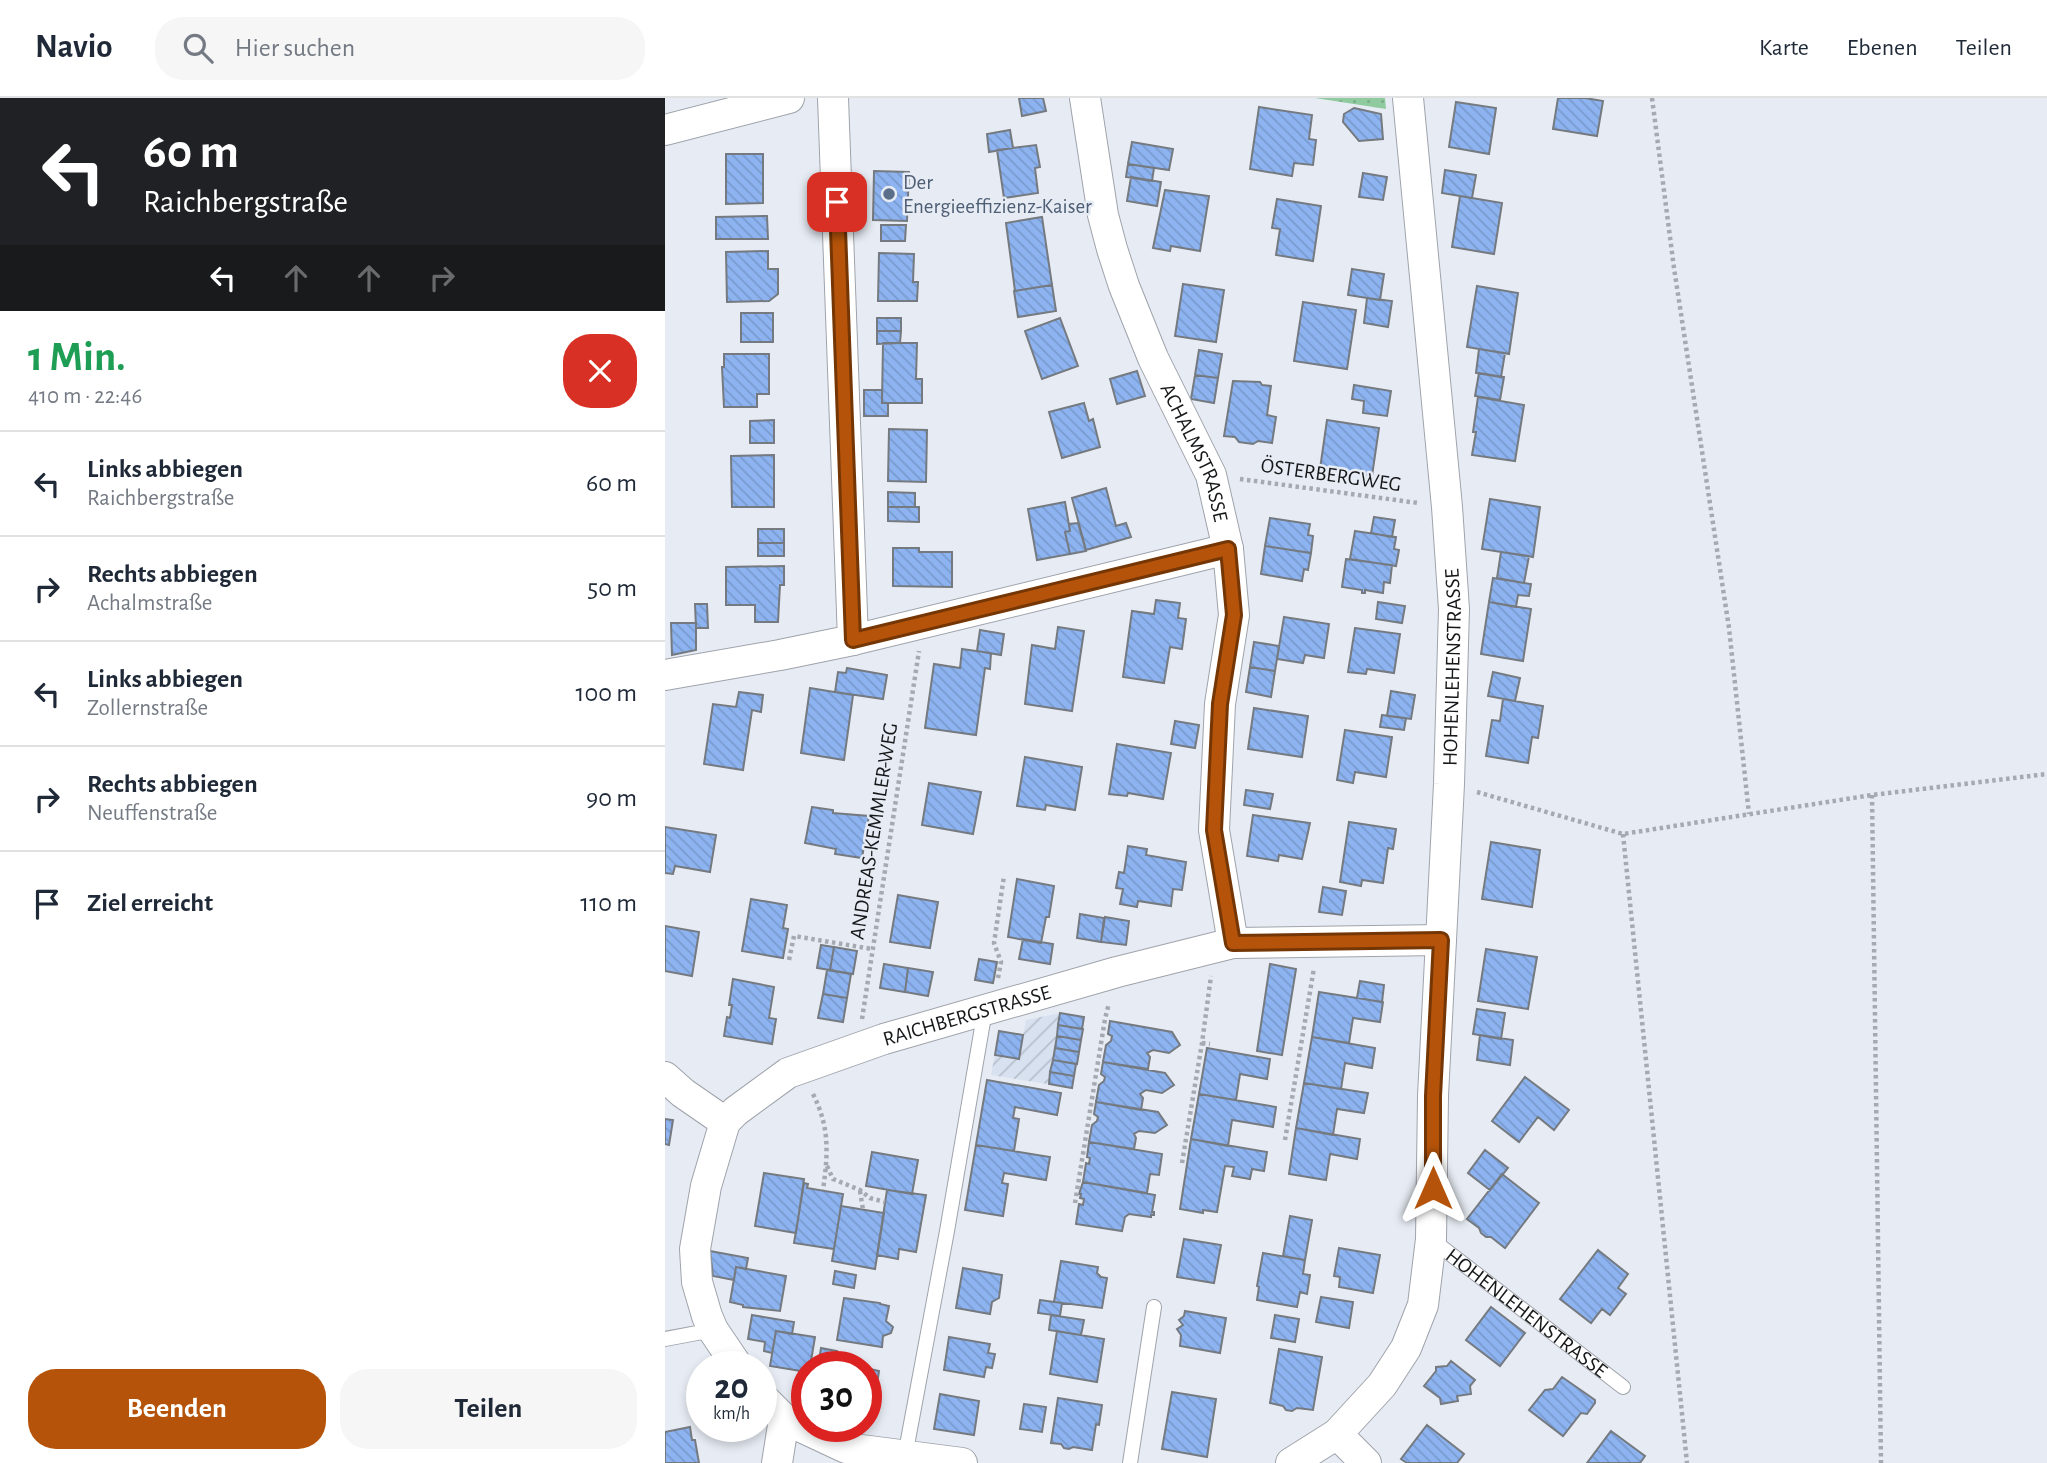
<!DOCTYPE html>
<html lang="de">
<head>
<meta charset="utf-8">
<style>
  body { margin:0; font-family:"Alegreya Sans",sans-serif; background:#f6f6f7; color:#1f2937; height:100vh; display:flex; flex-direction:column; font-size:26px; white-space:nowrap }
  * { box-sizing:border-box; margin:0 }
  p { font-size:23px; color:#747a83 }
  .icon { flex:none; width:38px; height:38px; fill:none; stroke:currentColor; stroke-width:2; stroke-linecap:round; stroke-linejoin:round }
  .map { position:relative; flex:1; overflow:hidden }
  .details { display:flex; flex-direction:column; background:#fff; width:665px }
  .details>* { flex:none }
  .hud { background:#202124; color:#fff; overflow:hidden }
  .speed { position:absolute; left:21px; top:1253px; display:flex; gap:14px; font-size:35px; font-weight:700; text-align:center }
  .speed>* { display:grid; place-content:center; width:91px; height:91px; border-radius:50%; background:#fff; box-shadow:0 4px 10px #0003; line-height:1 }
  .speed small { font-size:18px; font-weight:400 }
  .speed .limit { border:10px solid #d22; background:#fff; color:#111 }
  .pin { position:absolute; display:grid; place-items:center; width:60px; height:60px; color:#fff; margin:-30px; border-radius:14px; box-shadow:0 4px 10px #0006 }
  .me { position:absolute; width:77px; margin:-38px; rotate:0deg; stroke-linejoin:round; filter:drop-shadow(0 0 5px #0008) }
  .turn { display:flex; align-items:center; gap:24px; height:147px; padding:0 28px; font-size:32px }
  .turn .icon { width:91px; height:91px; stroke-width:2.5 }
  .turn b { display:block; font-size:49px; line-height:60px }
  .lanes { display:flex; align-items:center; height:66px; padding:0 28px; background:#0003; justify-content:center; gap:35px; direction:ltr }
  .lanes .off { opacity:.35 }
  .round { display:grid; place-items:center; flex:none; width:74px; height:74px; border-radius:28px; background:#f6f6f7 }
  .summary { display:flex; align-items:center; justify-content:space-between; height:119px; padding:0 28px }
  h1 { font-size:42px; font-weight:700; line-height:52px; color:#1e9e55 }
  .cta { display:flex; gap:14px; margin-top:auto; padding:14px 28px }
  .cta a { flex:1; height:80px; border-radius:28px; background:#b45309; color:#fff; font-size:28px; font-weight:700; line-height:80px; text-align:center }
  .cta a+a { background:#f6f6f7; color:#1f2937 }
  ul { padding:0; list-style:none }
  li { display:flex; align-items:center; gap:21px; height:105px; padding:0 28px; border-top:2px solid #e0e1e3 }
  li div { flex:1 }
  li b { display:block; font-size:26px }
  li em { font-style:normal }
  header { display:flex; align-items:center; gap:42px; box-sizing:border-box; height:98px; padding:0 35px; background:#fff; border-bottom:2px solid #e0e1e3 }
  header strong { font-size:33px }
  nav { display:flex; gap:38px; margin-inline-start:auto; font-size:24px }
  .search { width:490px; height:63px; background:#f6f6f7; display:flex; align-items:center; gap:18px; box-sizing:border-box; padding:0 24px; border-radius:28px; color:#747a83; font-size:26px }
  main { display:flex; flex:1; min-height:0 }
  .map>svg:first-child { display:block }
  .industrial { fill:url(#industrial-furrows) }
  .grass { fill:url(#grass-dots) }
  .building { fill:url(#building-back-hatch); stroke:#757a80; stroke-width:2 }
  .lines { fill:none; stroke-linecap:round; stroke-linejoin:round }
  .service-casing { stroke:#9fa3ab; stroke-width:16 }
  .minor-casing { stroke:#9fa3ab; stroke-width:32 }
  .path { stroke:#a6aab0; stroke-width:4.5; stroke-dasharray:3.5 3.5; stroke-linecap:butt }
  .service { stroke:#fff; stroke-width:14 }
  .minor { stroke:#fff; stroke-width:30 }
  .route-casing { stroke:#753606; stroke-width:18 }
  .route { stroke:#b45309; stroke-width:12 }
  .service-dot { fill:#5c6f8a; stroke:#e7ecf4; stroke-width:2.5 }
  .labels { text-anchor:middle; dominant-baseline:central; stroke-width:5; stroke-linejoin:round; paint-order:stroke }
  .service-label { font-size:21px; fill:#4e5e75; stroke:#e7ecf4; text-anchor:start }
  .street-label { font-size:21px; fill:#151719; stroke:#e7ecf4 }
</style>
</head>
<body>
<header>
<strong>Navio</strong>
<div class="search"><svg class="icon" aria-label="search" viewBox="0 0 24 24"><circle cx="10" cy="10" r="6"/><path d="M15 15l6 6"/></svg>Hier suchen</div>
<nav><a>Karte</a><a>Ebenen</a><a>Teilen</a></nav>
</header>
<main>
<section class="details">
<div class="hud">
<div class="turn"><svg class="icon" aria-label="left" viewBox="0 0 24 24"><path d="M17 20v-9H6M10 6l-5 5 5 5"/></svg><div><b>60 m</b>Raichbergstraße</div></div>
<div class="lanes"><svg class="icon" aria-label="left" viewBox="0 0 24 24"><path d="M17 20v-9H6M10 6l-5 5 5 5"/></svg><svg class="icon off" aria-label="ahead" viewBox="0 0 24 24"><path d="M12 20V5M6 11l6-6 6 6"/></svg><svg class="icon off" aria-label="ahead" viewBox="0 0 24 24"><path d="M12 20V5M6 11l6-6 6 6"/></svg><svg class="icon off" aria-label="right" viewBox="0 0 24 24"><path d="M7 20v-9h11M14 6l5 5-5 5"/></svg></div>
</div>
<div class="summary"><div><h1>1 Min.</h1><p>410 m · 22:46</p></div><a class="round" style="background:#d93025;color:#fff"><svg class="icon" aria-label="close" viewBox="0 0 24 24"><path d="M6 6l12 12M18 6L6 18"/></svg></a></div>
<ul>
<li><svg class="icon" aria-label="left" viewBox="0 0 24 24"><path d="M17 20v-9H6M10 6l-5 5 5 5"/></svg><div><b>Links abbiegen</b><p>Raichbergstraße</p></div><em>60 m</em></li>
<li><svg class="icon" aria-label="right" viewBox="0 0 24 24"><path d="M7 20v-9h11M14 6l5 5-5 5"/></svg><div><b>Rechts abbiegen</b><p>Achalmstraße</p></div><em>50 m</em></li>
<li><svg class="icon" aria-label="left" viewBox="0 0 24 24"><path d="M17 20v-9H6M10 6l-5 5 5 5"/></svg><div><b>Links abbiegen</b><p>Zollernstraße</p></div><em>100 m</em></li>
<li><svg class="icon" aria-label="right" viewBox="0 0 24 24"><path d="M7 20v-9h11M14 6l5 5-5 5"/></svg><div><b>Rechts abbiegen</b><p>Neuffenstraße</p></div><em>90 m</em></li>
<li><svg class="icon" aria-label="arrive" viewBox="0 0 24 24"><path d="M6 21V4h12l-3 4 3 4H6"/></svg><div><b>Ziel erreicht</b></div><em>110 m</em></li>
</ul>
<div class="cta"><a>Beenden</a><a>Teilen</a></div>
</section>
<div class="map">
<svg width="1382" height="1365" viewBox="0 0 1382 1365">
  <defs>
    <pattern id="industrial-furrows" width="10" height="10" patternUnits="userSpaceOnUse" patternTransform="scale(1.75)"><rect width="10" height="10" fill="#d8e1f0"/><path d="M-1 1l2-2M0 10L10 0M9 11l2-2" fill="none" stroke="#b8c0cd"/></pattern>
    <pattern id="grass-dots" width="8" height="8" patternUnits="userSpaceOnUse" patternTransform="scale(1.75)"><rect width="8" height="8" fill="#90cb9f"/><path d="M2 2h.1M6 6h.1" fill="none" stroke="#7bae88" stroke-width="1.8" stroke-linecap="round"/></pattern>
    <pattern id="building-back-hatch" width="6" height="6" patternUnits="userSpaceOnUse" patternTransform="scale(1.75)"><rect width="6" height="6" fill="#8db4f1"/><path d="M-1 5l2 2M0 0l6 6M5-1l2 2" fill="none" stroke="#799ace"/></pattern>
  </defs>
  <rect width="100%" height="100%" fill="#e7ecf4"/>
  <!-- industrial -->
  <path class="industrial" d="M395 915 419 919 407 990 326 977 334 933 358 937 361 922Z"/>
  <!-- grass -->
  <path class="grass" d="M650 0H720L721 11Z"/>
  <!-- building -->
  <path class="building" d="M354 0H378L381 13 357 18Z
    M893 0H920L938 3 932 38 888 31Z
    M791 4 831 10 824 56 784 49Z
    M594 9 647 17 644 41 651 42 648 67 629 65 627 78 585 71Z
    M689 10 716 16 718 41 694 43 678 24 679 16Z
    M345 32 348 50 324 54 322 36Z
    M467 44 508 51 504 72 463 66Z
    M371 47 375 69 370 70 373 95 339 100 332 52Z
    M61 56H98V105L61 106Z
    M463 66 489 70 487 83 461 79Z
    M780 72 811 77 807 100 777 95Z
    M209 73 244 74 242 123 208 122Z
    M698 75 722 79 718 102 694 99Z
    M466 79 496 84 492 108 462 103Z
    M500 92 544 98 535 153 506 148 505 153 488 150Z
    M795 98 837 105 829 156 787 149Z
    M612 101 656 108 648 163 611 157 615 131 607 130Z
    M102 118 103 141H51V119Z
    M377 119 387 187 350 193 341 125Z
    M216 127H241L240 143H216Z
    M103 153V171H113V196L104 203 62 204 61 154Z
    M214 155 249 156 248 184H253L252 203H213Z
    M687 171 719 176 715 202 683 197Z
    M518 186 559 192 551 244 510 238Z
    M387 187 391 213 353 219 349 193Z
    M812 188 853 195 844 256 802 249Z
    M702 200 727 203 723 229 699 225Z
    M638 204 691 212 682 271 629 263Z
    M76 215H108V244H76Z
    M212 220H236V233H212Z
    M395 220 413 268 377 281 360 233Z
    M212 233H236L235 245 212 246Z
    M218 245H252L251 281H257V305H217Z
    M814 251 840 255 836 279 811 275Z
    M534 252 557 256 553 280 530 277Z
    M59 256H104V296H92V309H59L57 269H59Z
    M472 273 480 298 452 306 445 281Z
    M814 275 839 279 835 302 810 298Z
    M530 277 553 280 549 305 526 301Z
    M568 283 595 284 597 287 606 288 602 317 611 319 607 345 593 343 588 346 574 344 570 339 559 338Z
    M689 287 726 293 722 318 698 315 699 303 687 301Z
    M199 292H217V305H223V318H199Z
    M813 299 859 307 850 363 807 357 811 334H808Z
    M419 305 424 323 428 321 435 349 397 360 384 314Z
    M109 322V345H85V323Z
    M662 322 714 330 707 378 655 371Z
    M224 331 262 332 261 384 223 383Z
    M109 357V409H67L66 358Z
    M441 390 451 428 461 425 466 439 421 452 407 400Z
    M223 394 250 395V409H223Z
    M825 401 875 409 868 459 817 451Z
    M400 404 405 433 400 434 405 456 372 462 363 411Z
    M223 409H254V424L223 423Z
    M709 419 730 422 727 439 706 435Z
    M605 420 645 426 643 437 648 438 646 455 600 448Z
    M413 425 421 453 405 456 400 434 405 433 404 426Z
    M93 431H119V445H93Z
    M690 433 731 439 729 451 734 452 731 468 685 461Z
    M93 445H119V458H93Z
    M600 448 646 455 643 472 639 471 637 483 596 476Z
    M228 450H254V454H287V489L228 488Z
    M836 454 864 458 859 485 832 480Z
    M681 461 727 467 725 485 719 484 718 495 700 492V495H697V492L677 489Z
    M119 468V487H115L113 524H90V507H61V469Z
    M828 480 866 486 864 498 853 497 851 509 824 504Z
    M491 502 515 505 513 520 521 521 517 551 505 549 499 585 458 579 467 513 489 516Z
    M713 504 740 508 737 525 711 521Z
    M824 504 866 511 858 563 816 556Z
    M30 506H42L43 530H31Z
    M619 519 664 526 659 560 640 557 638 565 612 561Z
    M6 525H31V552L7 557Z
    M393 529 419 533 407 613 360 606 367 547 390 551Z
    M690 530 735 536 729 575 702 571 701 576 683 574Z
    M315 532 339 536 336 557 312 553Z
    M589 544 614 548 610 573 585 569Z
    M297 551 326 555 325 571 320 570 311 637 260 630 269 566 295 570Z
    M585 569 610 573 606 599 581 594Z
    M182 570 222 577 218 601 170 594 173 574 181 575Z
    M828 574 855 580 850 603 823 598Z
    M145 590 188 597 179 662 136 655Z
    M726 593 750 597 746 621 722 618Z
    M74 594 98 597 96 614 87 612 78 672 39 666 48 606 71 609Z
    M838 601 878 608 873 640 867 639 863 665 821 658 827 622 835 623Z
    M589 610 643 618 637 659 583 651Z
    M717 617 741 620 739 632 715 629Z
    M510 623 534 627 530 650 506 646Z
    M680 632 727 639 721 679 690 674 688 685 672 682Z
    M452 646 506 655 498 701 463 695 462 698 444 696Z
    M360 659 417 669 410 712 381 707 380 712 352 708Z
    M264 685 316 694 308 736 257 727Z
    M581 692 608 696 605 711 579 707Z
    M147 709 168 712V715L204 718 197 760 170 756 171 751 140 745Z
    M588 717 645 725 637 761 614 757 613 763 582 758Z
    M684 724 731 731 728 751 723 750 718 785 697 782 696 788 675 784Z
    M0 729 51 737 45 774 10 768 8 776 0 775Z
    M826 744 875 752 867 809 817 801Z
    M463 748 482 751 481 757 521 764 517 792 508 791 506 808 473 803 472 809 455 806 458 791 451 790 454 774 459 775Z
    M352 781 389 788 384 819H381L376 845 343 839Z
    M658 789 681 793 677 817 654 814Z
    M233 797 273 804 265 850 225 844Z
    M86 801 122 807 118 830 123 831 118 860 77 853Z
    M415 816 439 820 436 844 412 840Z
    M440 819 464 823 461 847 436 844Z
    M0 828 34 834 27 878 0 873Z
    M358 841 388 846 385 866 354 861Z
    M156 847 169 849 165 872 152 870Z
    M169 849 192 853 188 876 165 872Z
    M821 851 872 859 863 911 813 903Z
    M314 861 332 864 328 885 310 882Z
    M219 866 243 870 240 894 215 890Z
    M605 866 631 871 617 957 592 953Z
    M243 870 268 874 263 898 240 894Z
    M162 872 186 876 182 900 158 896Z
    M68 881 109 889 104 920 111 921 107 946 59 938 62 919 65 920 67 907H64Z
    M695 883 719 887 717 904 692 900Z
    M654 894 718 904 715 924 688 920 684 945 647 939Z
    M158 896 182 900 178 924 153 920Z
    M812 911 840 915 836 941 808 936Z
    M395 915 419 919 417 931 393 927Z
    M445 923 507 934 515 947 504 955 488 952 482 955 485 959 483 971 438 964 441 947 446 943 447 938 443 936Z
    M393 927 418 931 416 942 392 938Z
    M334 933 358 937 354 961 330 957Z
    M815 937 848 942 845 967 812 962Z
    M392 938 416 942 414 954 390 950Z
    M647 939 710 950 707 970 680 965 676 991 639 985Z
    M390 950 414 954 412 966 388 962Z
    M542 950 605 961 602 981 575 976 571 1002 534 996Z
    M388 962 411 966 409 978 385 974Z
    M438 964 500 975 509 987 497 995 481 992 475 996 478 1000 476 1012 431 1004 434 987 439 983 440 979 436 976Z
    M385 974 409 978 407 990 384 986Z
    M860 979 904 1012 889 1032 873 1019 854 1044 827 1023Z
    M322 982 396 995 392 1017 350 1009 348 1020 354 1021 349 1053 311 1047Z
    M639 985 703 995 699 1015 672 1011 668 1037 631 1030Z
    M534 996 611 1009 608 1029 567 1022 563 1048 526 1041Z
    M431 1004 493 1014 502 1027 490 1035 474 1033 469 1036 471 1040 469 1051 424 1044 427 1027 432 1023 433 1019 429 1016Z
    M0 1021 8 1022 4 1047 0 1046Z
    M631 1030 695 1041 692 1061 665 1056 661 1082 624 1076Z
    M526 1041 602 1054 599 1073 587 1071 585 1081 567 1078 569 1069 560 1068 552 1114 538 1112V1115L515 1111Z
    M424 1044 497 1056 494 1077 485 1076 482 1095 418 1084 421 1065 424 1066 425 1060 422 1059Z
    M311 1047 385 1059 381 1082 339 1075 337 1085 343 1086 338 1118 300 1112Z
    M820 1052 843 1070 825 1092 803 1075Z
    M207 1054 253 1062 247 1096 201 1088Z
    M99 1075 139 1081 131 1135 90 1128Z
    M837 1076 874 1105 840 1150 826 1139H821L816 1135 814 1130 802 1121Z
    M418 1084 490 1097 487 1114H489V1117H486V1119L464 1116 460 1119 457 1133 411 1126 414 1106 418 1107 419 1101 415 1100 416 1096H414Z
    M139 1085 143 1086 142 1090 178 1096 169 1151 129 1145Z
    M222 1092 261 1097 251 1154 234 1151 233 1161 212 1157Z
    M176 1108 219 1115 210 1171 167 1163Z
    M625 1118 647 1122 640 1162 618 1158Z
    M519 1141 556 1147 549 1185 512 1179Z
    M674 1150 715 1157 708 1195 674 1189 675 1179 669 1178Z
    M933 1152 963 1176 953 1190 961 1196 945 1217 937 1211 926 1225 895 1201Z
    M45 1153 83 1160 81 1171 71 1169 69 1182 48 1178Z
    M598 1155 640 1162 638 1176 645 1177 642 1196 635 1194 632 1209 592 1202 594 1189 592 1188Z
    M396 1163 433 1169 432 1175 436 1179 442 1180 437 1210 389 1204Z
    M71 1169 121 1178 115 1213 78 1209V1207L65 1204Z
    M298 1170 337 1177 334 1200 327 1204 325 1216 291 1210Z
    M170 1173 191 1177 189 1190 168 1186Z
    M656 1199 688 1204 684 1230 651 1224Z
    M179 1200 215 1205V1206L224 1208 221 1223 228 1229 226 1235 218 1238 217 1249 172 1242Z
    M375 1202 397 1205 395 1218 373 1215Z
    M826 1209 860 1235 835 1268 801 1242Z
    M520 1213 561 1220 555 1255 515 1248 516 1237 512 1231 518 1227 514 1222 519 1218Z
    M87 1217 129 1224 127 1236 111 1233 107 1255 99 1253 100 1244 83 1241Z
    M386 1217 419 1222 416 1237 384 1232Z
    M610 1217 634 1221 630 1244 606 1240Z
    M111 1233 150 1239 145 1269H142V1274L105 1268Z
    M392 1233 439 1241 432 1284 385 1276Z
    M284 1239 325 1246 323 1255 330 1256 327 1270 321 1269 319 1279 279 1272Z
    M156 1250 172 1253 169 1269H153Z
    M614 1251 657 1259 648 1312 632 1310 627 1313 621 1312 618 1308 605 1305Z
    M786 1263 810 1282 805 1288 806 1296 792 1298 793 1303 776 1306 775 1300 759 1288 771 1273V1269L782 1268Z
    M201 1270 214 1273 207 1318 201 1317Z
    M897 1279 930 1302V1305L922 1316 916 1315 898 1338 864 1312 880 1292 888 1291Z
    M37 1292V1317L34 1318 29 1293Z
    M507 1294 551 1301 542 1359 497 1351Z
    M275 1296 314 1303 309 1337 269 1331Z
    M393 1300 437 1307 434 1327 431 1326 427 1352 408 1349 404 1351 399 1350 396 1346 386 1345Z
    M359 1306 381 1309 377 1334 355 1331Z
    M762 1327 799 1356 792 1365H742L736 1361Z
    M25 1329 27 1342H30L34 1365H0V1334Z
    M946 1333 980 1358 975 1365H922Z"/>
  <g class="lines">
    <!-- service casing -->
    <g class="service-casing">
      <g id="service">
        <path id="s1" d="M766 1141 958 1289"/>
        <path d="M0 1241 48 1232"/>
        <path d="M240 1358 282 1133 320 912"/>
        <path d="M465 1365 489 1209"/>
      </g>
    </g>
    <!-- minor casing -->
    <g class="minor-casing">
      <g id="minor">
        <path d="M168 0 188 542"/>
        <path id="s2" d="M420 0 438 117 447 151 459 188 488 260 546 377 563 451 569 517 555 606 549 732 568 845"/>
        <path d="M0 32 124 0"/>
        <path d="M0 577 115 557 188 542 563 451"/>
        <path d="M0 979 18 995 60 1024"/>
        <path id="s3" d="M73 1269 48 1232 42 1218 32 1184 30 1151 41 1088 60 1024 71 1013 123 975 219 941 452 874 568 845 776 842"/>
        <path d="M96 1298 119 1321 181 1350 297 1365"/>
        <path d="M672 1336 701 1365"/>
        <path d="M112 1365 119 1321"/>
        <path id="s4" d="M626 1365 672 1336 717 1287 741 1250 758 1207 766 1141 768 998 784 686 789 511 782 409 743 0"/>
      </g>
    </g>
    <!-- path -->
    <path class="path" d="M987 0 1009 170 1064 530 1084 716
      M575 381 753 405
      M812 694 958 736 1207 697 1382 676
      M1207 697 1216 1365
      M958 736 1022 1365
      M124 862 129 838 207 851
      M333 880 336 864 329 845 339 778
      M197 921 254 553
      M537 945 545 946
      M148 996C165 1030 163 1056 158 1092
      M620 1042 649 870
      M517 1065 537 945 546 878
      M162 1068 168 1081 195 1092 205 1100 220 1104
      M195 1093 198 1112
      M410 1105 440 921 444 905"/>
    <!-- service -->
    <use href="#service" class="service"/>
    <!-- minor -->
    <use href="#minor" class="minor"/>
  </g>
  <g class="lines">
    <!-- route casing -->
    <g class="route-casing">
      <path id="route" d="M172 104 188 542 563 451 569 517 555 606 549 732 568 845 776 842 768 998V1090"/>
    </g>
    <!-- route -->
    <use href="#route" class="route"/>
  </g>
  <!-- markers -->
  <circle class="service-dot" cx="224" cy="96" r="7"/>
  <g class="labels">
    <!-- service labels -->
    <g class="service-label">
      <text x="238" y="84">Der<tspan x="238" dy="24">Energieeffizienz-Kaiser</tspan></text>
    </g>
    <!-- street labels -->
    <g class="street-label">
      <text stroke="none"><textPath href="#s2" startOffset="374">ACHALMSTRASSE</textPath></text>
      <text transform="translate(666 377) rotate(8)">ÖSTERBERGWEG</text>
      <text stroke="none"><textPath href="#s4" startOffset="850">HOHENLEHENSTRASSE</textPath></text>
      <text transform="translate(209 733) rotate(-81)">ANDREAS-KEMMLER-WEG</text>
      <text stroke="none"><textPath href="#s3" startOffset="527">RAICHBERGSTRASSE</textPath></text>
      <text stroke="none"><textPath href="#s1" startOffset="121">HOHENLEHENSTRASSE</textPath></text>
    </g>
  </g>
</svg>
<div class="speed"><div>20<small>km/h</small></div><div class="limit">30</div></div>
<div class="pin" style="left:172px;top:104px;background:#d93025"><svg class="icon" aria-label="arrive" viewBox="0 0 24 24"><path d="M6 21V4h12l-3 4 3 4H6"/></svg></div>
<svg class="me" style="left:768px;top:1090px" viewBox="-20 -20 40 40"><path d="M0-17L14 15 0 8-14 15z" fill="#b45309" stroke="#fff" stroke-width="4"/></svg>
</div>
</main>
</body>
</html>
